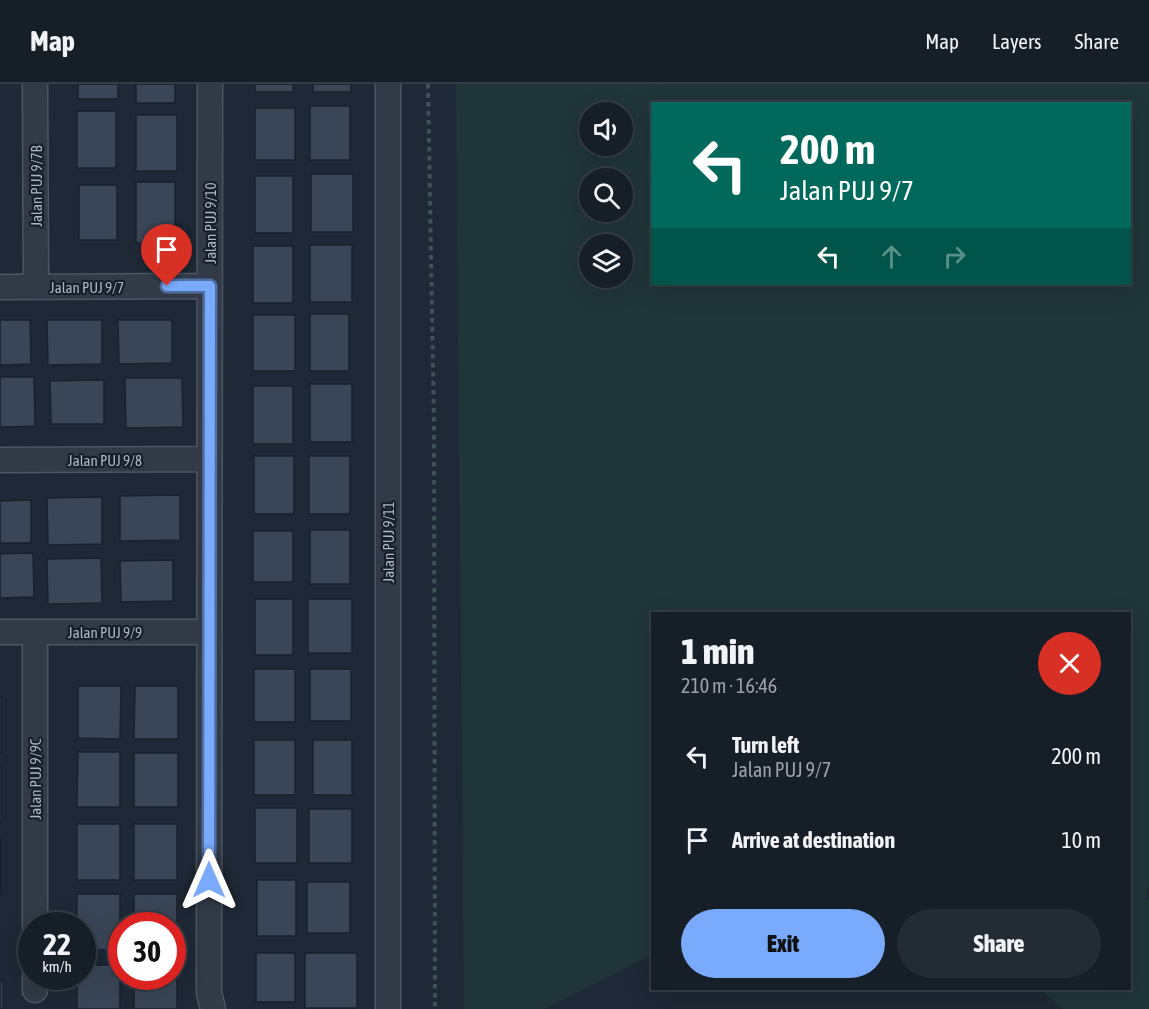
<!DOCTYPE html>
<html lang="en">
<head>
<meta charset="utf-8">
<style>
  body { margin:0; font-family:"Asap Condensed",sans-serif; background:#232b34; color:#f1f3f6; height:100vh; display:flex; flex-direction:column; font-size:22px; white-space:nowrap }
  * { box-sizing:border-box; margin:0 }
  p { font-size:20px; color:#9ea2a8 }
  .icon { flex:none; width:33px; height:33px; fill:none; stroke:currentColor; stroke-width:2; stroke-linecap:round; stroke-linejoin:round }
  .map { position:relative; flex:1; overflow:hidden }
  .panel { position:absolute; left:651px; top:528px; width:480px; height:378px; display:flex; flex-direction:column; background:#161e28; border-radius:0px; box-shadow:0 6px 24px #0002,0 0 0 2px #353c45 }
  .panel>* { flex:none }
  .hud { position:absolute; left:651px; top:18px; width:480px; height:183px; border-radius:0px; box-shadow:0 6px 24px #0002,0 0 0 2px #353c45; background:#00695c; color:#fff; overflow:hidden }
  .buttons { position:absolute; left:579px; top:18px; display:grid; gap:12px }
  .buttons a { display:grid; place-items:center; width:54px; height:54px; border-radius:50%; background:#161e28; box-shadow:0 6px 24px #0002,0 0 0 2px #353c45; font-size:30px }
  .speed { position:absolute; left:18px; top:828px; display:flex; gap:12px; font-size:30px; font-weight:700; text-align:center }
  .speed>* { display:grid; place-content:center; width:78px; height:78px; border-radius:50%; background:#161e28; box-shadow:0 6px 24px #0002,0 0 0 2px #353c45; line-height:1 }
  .speed small { font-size:15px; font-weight:400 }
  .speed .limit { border:9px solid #d22; background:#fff; color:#111 }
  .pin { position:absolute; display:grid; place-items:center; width:51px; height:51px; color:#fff; margin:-62px -26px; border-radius:50% 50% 50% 0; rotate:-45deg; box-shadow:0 0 6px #0007 }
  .pin .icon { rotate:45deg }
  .me { position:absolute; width:66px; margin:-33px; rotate:0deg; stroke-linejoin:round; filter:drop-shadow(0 0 4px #0008) }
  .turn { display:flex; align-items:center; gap:21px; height:126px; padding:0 30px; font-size:27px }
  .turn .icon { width:78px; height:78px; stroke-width:2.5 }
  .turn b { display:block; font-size:42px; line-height:51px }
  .lanes { display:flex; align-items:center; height:57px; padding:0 30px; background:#0003; justify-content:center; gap:30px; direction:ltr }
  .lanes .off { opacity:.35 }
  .round { display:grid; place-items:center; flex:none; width:63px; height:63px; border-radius:32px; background:#232b34 }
  .headline { display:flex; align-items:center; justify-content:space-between; height:102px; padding:0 30px }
  h1 { font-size:36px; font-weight:800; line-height:45px }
  .button { display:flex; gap:12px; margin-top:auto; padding:12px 30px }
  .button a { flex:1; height:69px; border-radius:36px; background:#7aaafb; color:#111; font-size:24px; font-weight:800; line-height:69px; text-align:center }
  .button a+a { background:#232b34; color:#f1f3f6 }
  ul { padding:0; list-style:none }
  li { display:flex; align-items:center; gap:18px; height:84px; padding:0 30px }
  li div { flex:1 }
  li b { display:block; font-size:22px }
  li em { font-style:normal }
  header { display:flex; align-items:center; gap:36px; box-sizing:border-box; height:84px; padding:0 30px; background:#161e28; border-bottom:2px solid #353c45 }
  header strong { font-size:28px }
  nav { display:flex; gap:33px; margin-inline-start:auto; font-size:21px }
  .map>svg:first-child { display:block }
  .green { fill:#203538; fill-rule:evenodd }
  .building { fill:#3a4657; stroke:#1a212d; stroke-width:1.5 }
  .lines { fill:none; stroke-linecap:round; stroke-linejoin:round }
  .minor-casing { stroke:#4c5562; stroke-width:27 }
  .path { stroke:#3e5255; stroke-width:4; stroke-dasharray:4.5 4.5; stroke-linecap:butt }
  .minor { stroke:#323a47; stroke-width:24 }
  .route-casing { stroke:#4f6ea3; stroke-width:15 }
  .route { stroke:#7aaafb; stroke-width:10 }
  .labels { text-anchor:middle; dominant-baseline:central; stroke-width:4.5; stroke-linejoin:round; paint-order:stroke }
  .street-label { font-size:15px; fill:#acb5c4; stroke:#181f2b }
</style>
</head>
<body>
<header>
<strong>Map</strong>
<nav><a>Map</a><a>Layers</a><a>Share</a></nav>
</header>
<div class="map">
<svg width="1149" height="925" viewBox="0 0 1149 925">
  <rect width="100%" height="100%" fill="#1e2836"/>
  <!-- green -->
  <path class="green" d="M456 0H1149V799L1147 813 1149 817V925H1063L1039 905 1130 904V530H652V871L544 925H464ZM652 20H1130V200H652ZM590 28H622V62H590ZM590 94H622V128H590ZM590 160H622V194H590Z"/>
  <!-- building -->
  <path class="building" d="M78 0H118V15H78Z
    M136 0H175V19H136Z
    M255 0H293V8H255Z
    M313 0H351V8H313Z
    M310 22H350V76H310Z
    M255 24H295V76H255Z
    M77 27H116V84H77Z
    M136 31H177V87H136Z
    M311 90H353V148H311Z
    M255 92H293V149H255Z
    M136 98H175V159H136Z
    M79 101H117V156H79Z
    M310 161H352V218H310Z
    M253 162H293V219H253Z
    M310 230H349V287H310Z
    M253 231H295V287H253Z
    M0 236H30L31 280 0 281Z
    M47 236H102V280L48 281Z
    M118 236H172V279L119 280Z
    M0 293H34L35 342 0 343Z
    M125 294H182L183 343 126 344Z
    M104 296V340H51L50 297Z
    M310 300H352V358H310Z
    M253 302H293V360H253Z
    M254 372H294V430H254Z
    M309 372H350V430H309Z
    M180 411V456L120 457V412Z
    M102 413V460L48 461 47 414Z
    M31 416V459H0V417Z
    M310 446H350V500H310Z
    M253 447H293V498H253Z
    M33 469 34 513 0 514V470Z
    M101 474 102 519 48 520 47 475Z
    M173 476V517L121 518 120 477Z
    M255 515H293V571H255Z
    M308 515H352V569H308Z
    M254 585H295V638H254Z
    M310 585H351V637H310Z
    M78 602H121L120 655 78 654Z
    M135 602H178V655H134Z
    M0 613H2V669H0Z
    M254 656H295V711H254Z
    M313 656H352V711H313Z
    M78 668H120V723H77Z
    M134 669H178V723H134Z
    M0 682H2V738H0Z
    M255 724H297V779H255Z
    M309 725H352V779H309Z
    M77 740H120V796H77Z
    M134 740H177V796H134Z
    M0 754H1V811H0Z
    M257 796H296V852H257Z
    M307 798H350V849H307Z
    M77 810H120V866H82V842H77Z
    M134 810H177V866H172V842H134Z
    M256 869H295V918H256Z
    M305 869H357V924H305Z
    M82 881H120V925H77V892H82Z
    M172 881H177V925H134V892H172Z
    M0 897H3V925H0Z"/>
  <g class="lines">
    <!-- minor casing -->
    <g class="minor-casing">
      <path id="minor" d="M35 0 36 203
        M210 0 209 909 213 925
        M0 203 210 202
        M0 376 209 375
        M0 548H209
        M35 548V842
        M35 892V906
        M388 925V0"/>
    </g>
    <!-- path -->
    <path class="path" d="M428 0 434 342 435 925"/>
    <!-- minor -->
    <use href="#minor" class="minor"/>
  </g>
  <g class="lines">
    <!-- route casing -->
    <g class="route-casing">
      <path id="route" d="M167 202H210L209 796"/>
    </g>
    <!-- route -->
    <use href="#route" class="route"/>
  </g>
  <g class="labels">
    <!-- street labels -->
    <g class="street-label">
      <text transform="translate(36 102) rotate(-90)">Jalan PUJ 9/7B</text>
      <text transform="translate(210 139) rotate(-90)">Jalan PUJ 9/10</text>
      <text x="87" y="203">Jalan PUJ 9/7</text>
      <text x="105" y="376">Jalan PUJ 9/8</text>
      <text transform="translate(388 458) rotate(-90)">Jalan PUJ 9/11</text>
      <text x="105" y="548">Jalan PUJ 9/9</text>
      <text transform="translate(35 695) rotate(-90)">Jalan PUJ 9/9C</text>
    </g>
  </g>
</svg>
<div class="buttons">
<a><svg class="icon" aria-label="sound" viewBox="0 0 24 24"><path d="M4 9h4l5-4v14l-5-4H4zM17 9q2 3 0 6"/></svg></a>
<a><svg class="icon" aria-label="search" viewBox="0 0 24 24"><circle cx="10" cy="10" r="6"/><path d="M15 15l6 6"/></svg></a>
<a><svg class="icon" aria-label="layers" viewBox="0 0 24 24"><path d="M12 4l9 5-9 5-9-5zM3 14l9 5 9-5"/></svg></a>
</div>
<div class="speed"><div>22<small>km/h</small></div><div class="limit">30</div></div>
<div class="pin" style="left:167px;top:202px;background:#d93025"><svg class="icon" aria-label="arrive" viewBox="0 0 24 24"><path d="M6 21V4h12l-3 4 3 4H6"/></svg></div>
<svg class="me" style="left:209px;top:796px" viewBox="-20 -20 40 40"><path d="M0-17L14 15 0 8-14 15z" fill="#7aaafb" stroke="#fff" stroke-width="4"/></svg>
<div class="hud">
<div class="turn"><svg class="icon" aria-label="left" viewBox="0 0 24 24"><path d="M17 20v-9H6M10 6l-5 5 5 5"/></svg><div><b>200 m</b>Jalan PUJ 9/7</div></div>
<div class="lanes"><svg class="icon" aria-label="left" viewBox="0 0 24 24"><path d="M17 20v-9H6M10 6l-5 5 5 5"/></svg><svg class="icon off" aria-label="ahead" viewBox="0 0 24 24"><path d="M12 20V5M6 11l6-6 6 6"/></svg><svg class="icon off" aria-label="right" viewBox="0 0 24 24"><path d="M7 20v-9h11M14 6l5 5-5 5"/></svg></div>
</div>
<section class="panel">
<div class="headline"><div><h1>1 min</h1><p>210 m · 16:46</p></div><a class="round" style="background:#d93025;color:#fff"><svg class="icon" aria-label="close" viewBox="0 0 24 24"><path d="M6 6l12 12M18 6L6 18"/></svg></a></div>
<ul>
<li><svg class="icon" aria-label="left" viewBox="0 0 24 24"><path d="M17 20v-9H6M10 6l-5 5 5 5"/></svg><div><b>Turn left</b><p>Jalan PUJ 9/7</p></div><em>200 m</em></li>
<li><svg class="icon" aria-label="arrive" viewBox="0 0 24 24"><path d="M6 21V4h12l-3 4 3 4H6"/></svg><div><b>Arrive at destination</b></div><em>10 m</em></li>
</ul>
<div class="button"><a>Exit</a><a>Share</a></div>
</section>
</div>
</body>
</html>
